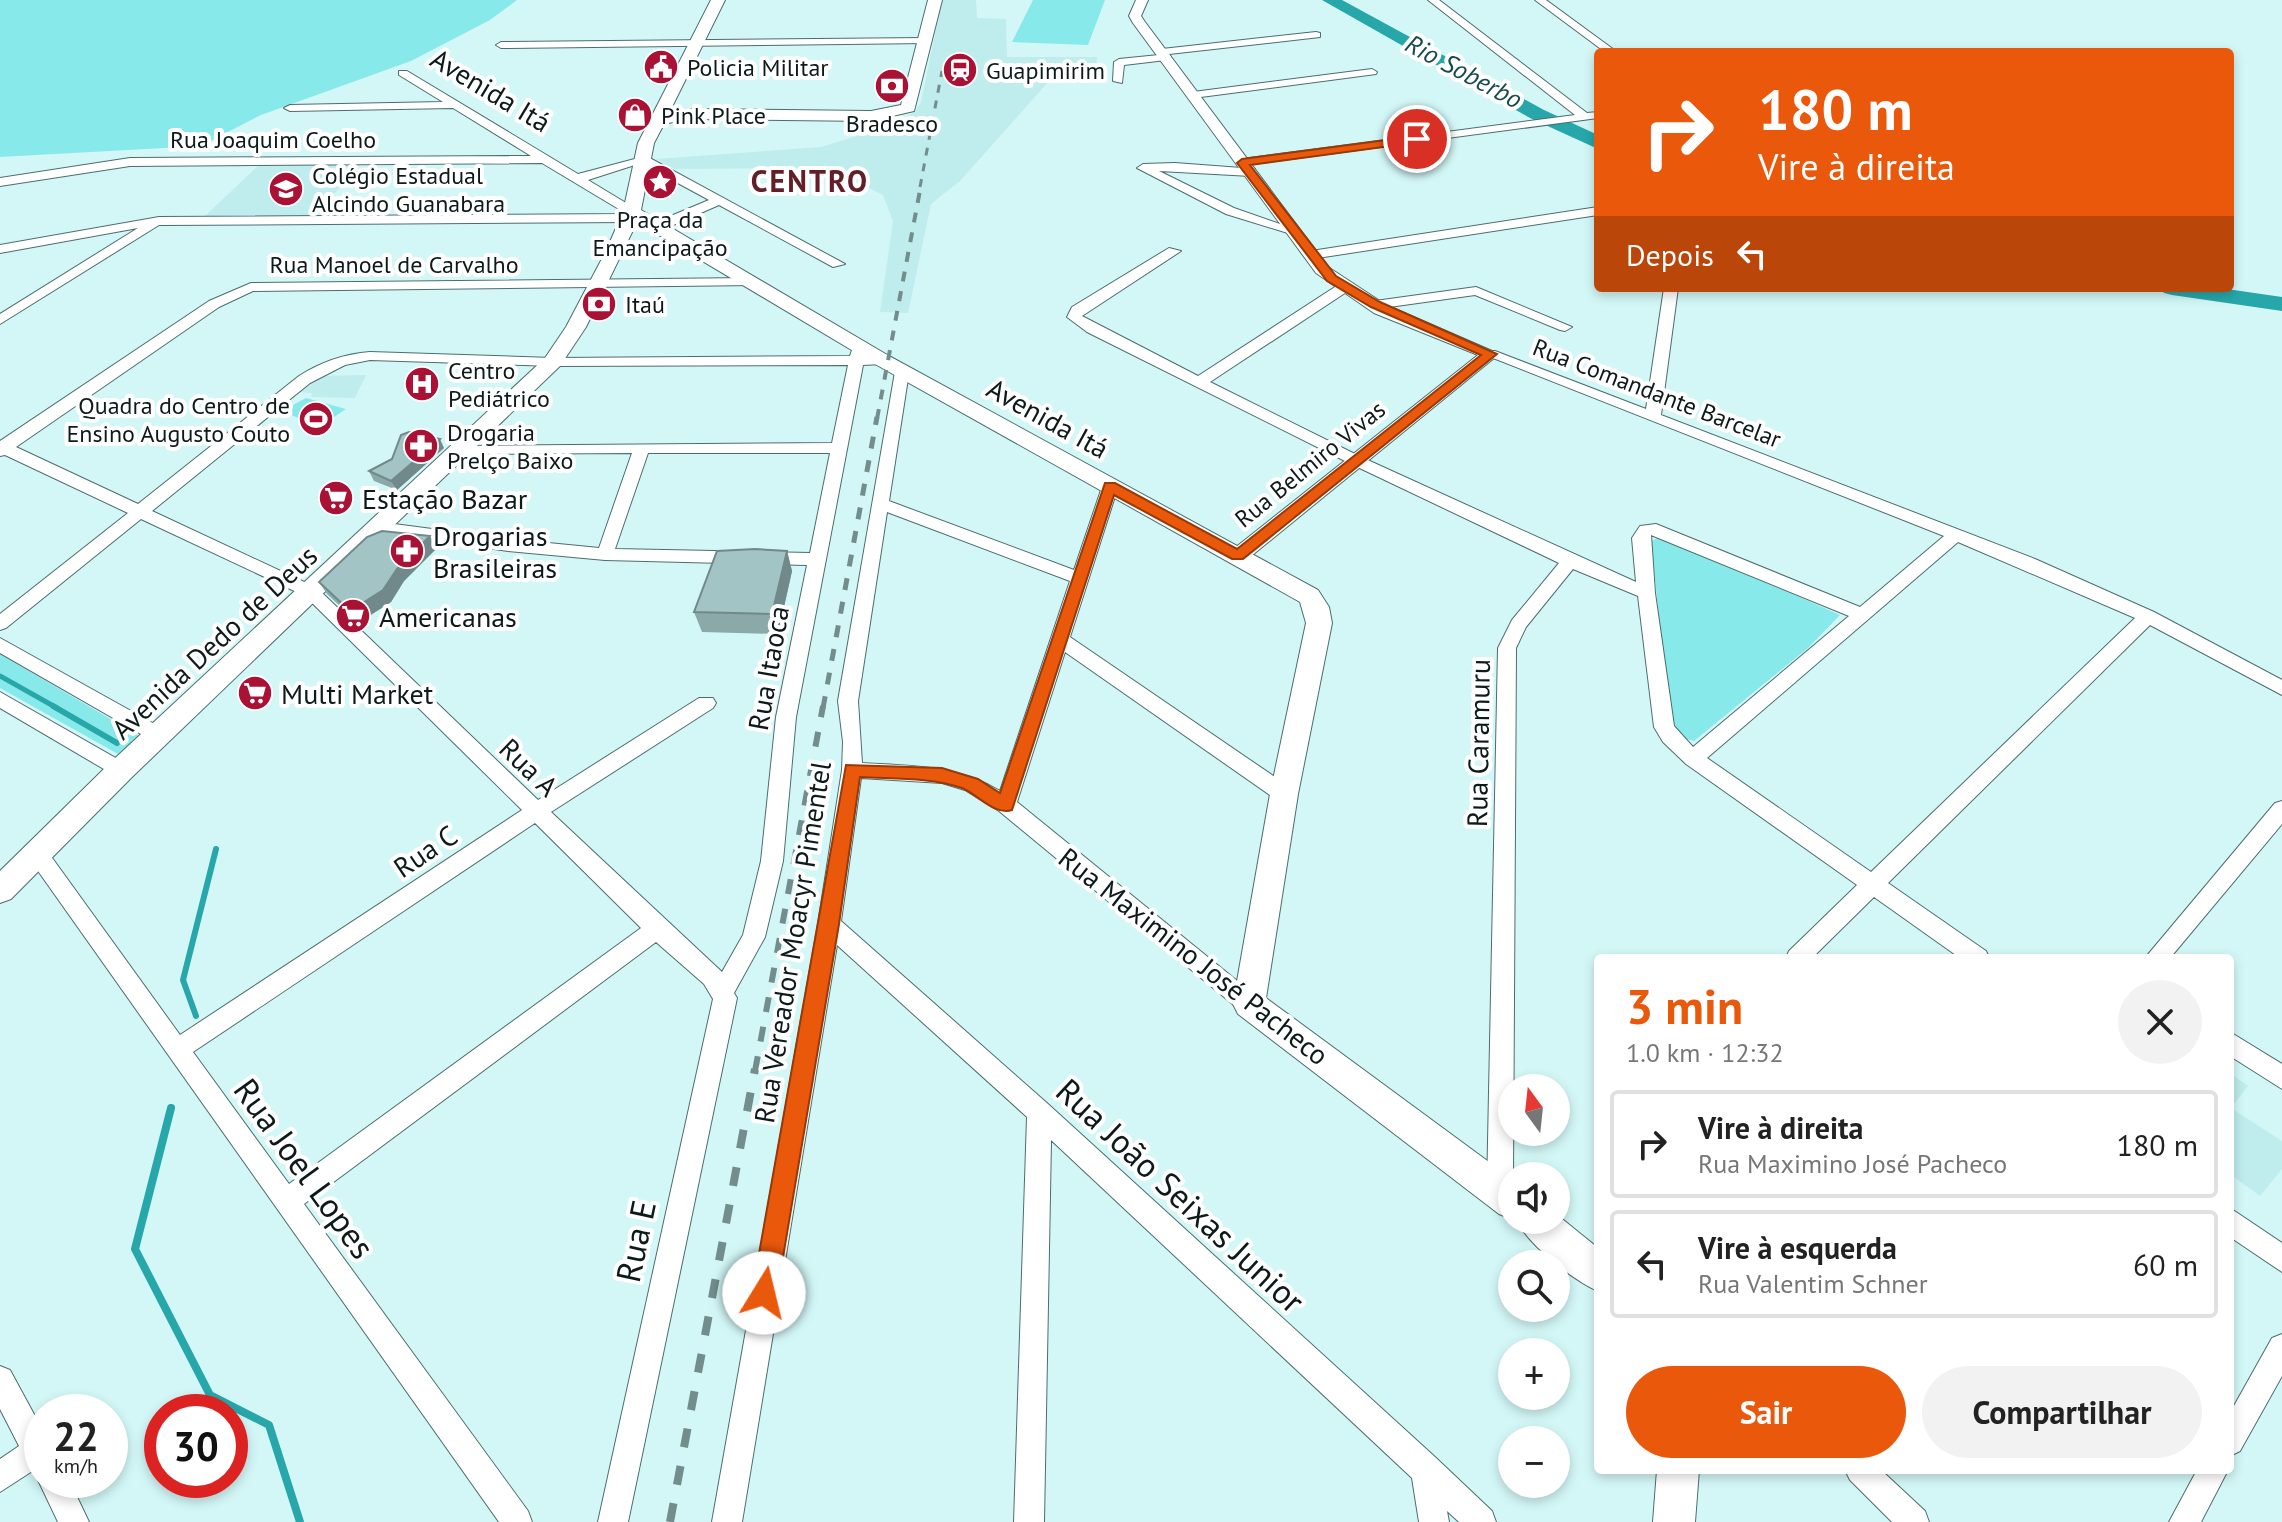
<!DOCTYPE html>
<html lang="pt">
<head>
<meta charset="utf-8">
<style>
  body { margin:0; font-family:"PT Sans",sans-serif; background:#f2f2f2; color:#222; height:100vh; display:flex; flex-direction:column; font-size:30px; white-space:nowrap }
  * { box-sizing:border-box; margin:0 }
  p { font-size:26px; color:#767676 }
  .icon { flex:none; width:44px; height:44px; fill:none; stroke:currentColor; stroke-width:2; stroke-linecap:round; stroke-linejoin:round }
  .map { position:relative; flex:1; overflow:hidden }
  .panel { position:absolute; left:1594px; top:954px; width:640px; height:520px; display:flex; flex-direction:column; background:#fff; border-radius:8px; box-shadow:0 4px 12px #0003 }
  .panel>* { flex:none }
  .hud { position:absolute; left:1594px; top:48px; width:640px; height:244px; border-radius:8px; box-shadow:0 4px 12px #0003; background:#ea580c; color:#fff; overflow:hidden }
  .needle { width:52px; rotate:345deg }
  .tools { position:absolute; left:1498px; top:1074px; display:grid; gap:16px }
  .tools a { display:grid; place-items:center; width:72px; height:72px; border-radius:50%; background:#fff; box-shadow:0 4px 12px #0003; font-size:40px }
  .speed { position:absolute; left:24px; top:1394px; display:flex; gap:16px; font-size:40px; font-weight:700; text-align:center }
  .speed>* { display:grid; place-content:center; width:104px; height:104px; border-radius:50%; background:#fff; box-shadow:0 4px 12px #0003; line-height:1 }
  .speed small { font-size:20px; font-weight:400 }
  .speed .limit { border:12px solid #d22; background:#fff; color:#111 }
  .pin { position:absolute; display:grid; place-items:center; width:68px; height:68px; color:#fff; margin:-34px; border:4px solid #fff; border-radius:50%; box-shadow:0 2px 8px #0007 }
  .me { position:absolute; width:88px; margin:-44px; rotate:9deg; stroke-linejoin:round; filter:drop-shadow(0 0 6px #0008) }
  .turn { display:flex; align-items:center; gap:28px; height:168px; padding:0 32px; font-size:36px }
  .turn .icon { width:104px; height:104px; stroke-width:2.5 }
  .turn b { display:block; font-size:56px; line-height:68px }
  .then { display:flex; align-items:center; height:76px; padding:0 32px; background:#0003; gap:16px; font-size:30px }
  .round { display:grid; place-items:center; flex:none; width:84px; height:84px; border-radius:42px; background:#f2f2f2 }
  .summary { display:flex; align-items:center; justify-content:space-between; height:136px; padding:0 32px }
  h1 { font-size:48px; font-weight:700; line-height:60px; color:#ea580c }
  .cta { display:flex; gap:16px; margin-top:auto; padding:16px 32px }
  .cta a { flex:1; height:92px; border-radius:48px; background:#ea580c; color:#fff; font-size:32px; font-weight:700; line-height:92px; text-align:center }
  .cta a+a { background:#f2f2f2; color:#222 }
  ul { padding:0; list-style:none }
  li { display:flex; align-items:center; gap:24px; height:108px; margin:0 16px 12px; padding:0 16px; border:4px solid #e0e0e0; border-radius:8px }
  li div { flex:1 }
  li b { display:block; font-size:30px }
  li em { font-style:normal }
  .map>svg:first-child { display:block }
  .built { fill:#bfeced }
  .green { fill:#88e9ea }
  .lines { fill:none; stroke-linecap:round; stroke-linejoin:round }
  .stream-far2 { stroke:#28a7aa; stroke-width:5 }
  .stream-far1 { stroke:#28a7aa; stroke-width:6 }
  .stream { stroke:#28a7aa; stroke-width:8 }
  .river { fill:#28a7aa; fill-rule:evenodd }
  .minor-casing { stroke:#4d6d6d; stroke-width:2 }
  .tertiary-casing { stroke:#4d6d6d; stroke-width:2 }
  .secondary-casing { stroke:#4d6d6d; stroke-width:2 }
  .minor { fill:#fff; fill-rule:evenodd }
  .tertiary { fill:#fff; fill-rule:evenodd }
  .secondary { fill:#fff; fill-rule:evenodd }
  .rail-far4 { stroke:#738c8c; stroke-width:3; stroke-dasharray:8 8; stroke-linecap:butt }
  .rail-far3 { stroke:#738c8c; stroke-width:4; stroke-dasharray:10 10; stroke-linecap:butt }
  .rail-far2 { stroke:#738c8c; stroke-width:5; stroke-dasharray:12 12; stroke-linecap:butt }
  .rail-far1 { stroke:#738c8c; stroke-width:6; stroke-dasharray:15 15; stroke-linecap:butt }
  .rail { stroke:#738c8c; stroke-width:8; stroke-dasharray:19 19; stroke-linecap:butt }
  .wall { fill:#8ba9a9 }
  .shaded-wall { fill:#71898a }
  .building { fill:#a2c4c5; stroke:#71898a; stroke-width:2 }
  .route { fill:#ea580c; stroke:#983908; stroke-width:2 }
  .labels { text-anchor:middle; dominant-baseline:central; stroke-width:8; stroke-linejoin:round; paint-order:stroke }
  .far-poi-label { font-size:24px; fill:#0d1a1a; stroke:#fff; text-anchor:start }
  .far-street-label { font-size:24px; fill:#0d1a1a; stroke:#fff }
  .far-water-label { font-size:26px; font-style:italic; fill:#174b4c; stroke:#fff }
  .street-label { font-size:28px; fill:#0d1a1a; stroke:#fff }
  .poi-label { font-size:28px; fill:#0d1a1a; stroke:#fff; text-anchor:start }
  .far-district-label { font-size:30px; font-weight:bold; letter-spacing:2px; fill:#641e27; stroke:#fff }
  .near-street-label { font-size:34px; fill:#0d1a1a; stroke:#fff }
</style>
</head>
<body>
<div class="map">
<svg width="2282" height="1522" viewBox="0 0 2282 1522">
  <rect width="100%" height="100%" fill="#d3f7f7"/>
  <!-- built -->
  <path class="built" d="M942 0H976L977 18 1006 19 1007 57H1097L1095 79 1050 80 960 181 931 204 908 313 880 312 893 221 883 195 857 182 824 172 788 168 674 169 656 159 821 147 886 127 915 112 921 102Z
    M261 163 360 164 315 216H205Z
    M366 375 355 398 311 397 312 393 296 392 318 376Z
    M2230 1073 2248 1086 2231 1108 2282 1141V1169L2260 1196 2230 1174Z"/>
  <!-- green -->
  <path class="green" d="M0 0H517L490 20 411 61 261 115 201 146 0 157Z
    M1033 0H1105L1088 45 1012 42Z
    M306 398 346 409 319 427 282 411Z
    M1658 538 1672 540 1840 615 1808 648 1694 741 1679 737 1670 722 1651 541Z
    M0 654 141 737 118 754 0 688Z"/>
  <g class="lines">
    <!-- stream-far2 -->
    <path class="stream-far2" d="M0 676 57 708"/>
    <!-- stream-far1 -->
    <path class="stream-far1" d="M53 706 117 743
      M196 1016 183 980 216 849"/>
    <!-- stream -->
    <path class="stream" d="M171 1108 135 1249 210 1395 269 1425 300 1522"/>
    <!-- river -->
    <path class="river" d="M1322 0H1342L1544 110 1598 135V149L1530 118Z
      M2160 288H2220L2282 297V311L2172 295 2164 293Z"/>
    <!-- minor casing -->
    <g class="minor-casing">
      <path id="minor" d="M1428 0H1439L1587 113 1598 112V118L1238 166 1236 163 1242 159 1575 115Z
        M1535 0H1546L1617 52H1605Z
        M1316 32 1320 33V37L1169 54 1171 57 1166 60 1124 65 1122 83 1113 81 1114 62 1119 59 1159 55 1157 52 1162 49Z
        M925 38 929 39V43L501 48 496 45 501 42Z
        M1372 69 1377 72 1376 74 1193 98 1187 95 1193 92Z
        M399 71H407L578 174 646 156 845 264 833 267 719 205 664 229H654V223L709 200 641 163 588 180 636 209V218L630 222 159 225 0 324V314L138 228 0 253V245L159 217 627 214 542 163 130 166 0 186V178L130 158 531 156 453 108 290 111 284 108 290 105 443 102 399 75Z
        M1175 163 1255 169V175L1251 176 1159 171 1234 208 1297 230 1291 234 1226 214 1137 168 1143 164Z
        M1598 207V215L1311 259 1304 255 1311 251Z
        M1169 248 1181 251 1082 316 1198 376 1338 285H1348V291L1210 382 1361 457 1636 582 1632 538 1640 526 1656 524 1860 607 1944 536 1483 354 1485 351H1495L1646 409 1664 288H1678L1661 415 2035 559 2154 612 2282 680V695L2150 625 1888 883 1986 951 1989 958H1960L1874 897 1812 958H1786L1789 951 1857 885 1686 764 1663 742 1654 727 1638 596 1573 569 1526 627 1516 648 1513 1176 1509 1200 1500 1204 1491 1200 1487 1191 1498 648 1512 620 1559 563 1349 463 1087 332 1067 317 1072 307ZM1651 535 1849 616 1693 747 1674 726 1655 593ZM1958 542 2135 618 1871 872 1707 758Z
        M751 278 756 279V285L253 291 219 307 16 447 138 504 299 376C321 362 344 354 370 352L553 358 850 356 853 347 858 346 865 350 864 356H882L889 360 882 364 863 365 796 717 783 861 765 937 734 993 737 998 628 1522H598L713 999 704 984 656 942 304 1204 528 1511 532 1522H499L26 854 29 848 37 845 45 848 180 1035 522 810 305 596 141 519 6 628 0 630V614L128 513 5 455 0 456V441L209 301 251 283ZM370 360 553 366 848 365 832 443 456 446 454 449 462 454 632 453 599 548 508 539 379 522 371 527 379 532 508 551 605 560 807 565 776 717 761 861 743 935 722 972 551 812 713 708 716 703 713 698H699L538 800 317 588 152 511 310 383 345 365ZM648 453H830L810 553 615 549ZM535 823 641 928 289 1184 193 1052Z
        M1476 287 1572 327 1565 331 1560 330 1475 295 1375 309 1368 305 1375 301Z
        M902 368 909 372 889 501 1074 570 1102 487 1110 482 1116 483 1118 487 1070 637 1291 788 1294 794 1291 800H1277L1065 652 1017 802 1257 997 1261 1004 1257 1011 1249 1014 1241 1011 999 811 965 790 942 783 861 778 841 921 1048 1104 1435 1457 1492 1511 1496 1522H1459L1447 1511 1449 1522H1419L1412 1478 1051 1140 1044 1522H1014L1027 1117 837 945 742 1522H712L818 924 842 770 843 742 838 701 895 372ZM887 512 1070 581 1000 791C957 765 912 766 862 763L858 701Z
        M0 638 167 731 170 736 167 741H153L0 653Z
        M0 692 128 765 131 770 128 775H114L0 708Z
        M2282 801V824L2170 958H2145L2275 803Z
        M2230 1032 2282 1064V1089L2230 1056Z
        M2230 1208 2282 1243V1272L2230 1237Z
        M2282 1334V1376L2240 1451 2230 1456V1413L2272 1338Z
        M0 1366 10 1370 42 1429V1480H69L89 1522H58L38 1480 41 1473 34 1470 0 1492V1459L19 1446 0 1409Z
        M1845 1470H1881L1925 1511 1929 1522H1892L1850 1480Z
        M2197 1470H2228L2201 1522H2169Z"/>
    </g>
    <!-- tertiary casing -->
    <g class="tertiary-casing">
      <path id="tertiary" d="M1136 0H1148L1141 16 1145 22 1328 267 1386 305 1499 354 1245 561 1238 563 1228 556 1231 551 1478 355 1374 313 1316 273 1133 23 1129 16Z"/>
    </g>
    <!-- secondary casing -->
    <g class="secondary-casing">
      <path id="secondary" d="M711 0H725L669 113 687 109 871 111 901 105 928 0H942L914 111 871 121 687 119 664 124 654 143 641 210 889 356 1318 590 1329 607 1332 623 1298 794 1266 998 1512 1179V1219L1499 1214 1238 1014 1233 1004 1270 794 1306 623 1300 602 875 364 637 222 586 327 560 366 131 778 11 899 0 903V871L111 762 545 358 566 327 606 251 623 212 638 143Z
        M1556 1214 1598 1248V1291C1574 1281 1526 1243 1517 1220H1556Z
        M1657 1470H1699L1695 1522H1653Z"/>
    </g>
    <!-- minor -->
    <use href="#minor" class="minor"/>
    <!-- tertiary -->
    <use href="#tertiary" class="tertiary"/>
    <!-- secondary -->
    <use href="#secondary" class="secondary"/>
    <!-- rail-far4 -->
    <path class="rail-far4" d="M920 187 942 71"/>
    <!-- rail-far3 -->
    <path class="rail-far3" d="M877 419 921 185"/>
    <!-- rail-far2 -->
    <path class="rail-far2" d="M823 708 877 417"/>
    <!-- rail-far1 -->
    <path class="rail-far1" d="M755 1071 823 706"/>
    <!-- rail -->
    <path class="rail" d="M670 1522 755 1069"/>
  </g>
  <!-- wall -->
  <path class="wall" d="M444 448 397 490 374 481 369 471Z
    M437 548 404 581 391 602 358 623 327 594 319 582Z
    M787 551 792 571 778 634 702 632 694 612Z"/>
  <!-- shaded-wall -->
  <path class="shaded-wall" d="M440 439 444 448 397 490 391 481Z
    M430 536 437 548 404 581 391 602 358 623 350 611 397 569Z
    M787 551 792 571 778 634 772 614Z"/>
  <!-- building -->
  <path class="building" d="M409 432 440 439 391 481 369 471 392 459 401 435Z
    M382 531 430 536 397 569 383 590 350 611 319 582 367 537Z
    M755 549 787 551 772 614 694 612 717 551Z"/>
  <!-- route -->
  <path class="route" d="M1417 136 1421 137V142L1250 165 1336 276 1380 302 1497 354 1243 559H1232L1114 495 1012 810C995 816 977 794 962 788 930 777 893 779 860 777L839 924 777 1293 773 1301 764 1305 755 1301 752 1293 846 765 942 768 978 779 1000 793 1105 483H1115L1237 549 1481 355 1371 307 1327 281 1237 163 1242 159Z"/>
  <!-- icons -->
  <defs>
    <g id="civic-disc" transform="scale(1.8)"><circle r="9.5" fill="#a91135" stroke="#fff"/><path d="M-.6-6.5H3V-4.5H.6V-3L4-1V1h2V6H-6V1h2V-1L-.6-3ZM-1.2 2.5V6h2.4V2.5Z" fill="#fff"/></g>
    <g id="station-disc" transform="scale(1.8)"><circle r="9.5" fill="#a91135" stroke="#fff"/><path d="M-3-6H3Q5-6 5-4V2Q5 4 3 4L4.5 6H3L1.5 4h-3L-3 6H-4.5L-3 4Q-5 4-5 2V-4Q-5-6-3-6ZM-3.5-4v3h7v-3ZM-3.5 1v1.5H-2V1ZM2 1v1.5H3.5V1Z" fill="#fff"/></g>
    <g id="bank-disc" transform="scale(1.8)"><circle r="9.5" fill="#a91135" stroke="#fff"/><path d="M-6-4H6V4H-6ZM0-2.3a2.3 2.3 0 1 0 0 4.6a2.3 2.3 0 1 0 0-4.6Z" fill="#fff"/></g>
    <g id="shop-disc" transform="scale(1.8)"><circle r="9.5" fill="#a91135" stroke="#fff"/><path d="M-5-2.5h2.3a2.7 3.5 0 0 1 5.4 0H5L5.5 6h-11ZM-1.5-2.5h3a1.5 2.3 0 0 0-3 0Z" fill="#fff"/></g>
    <g id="sight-disc" transform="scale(1.8)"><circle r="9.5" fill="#a91135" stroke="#fff"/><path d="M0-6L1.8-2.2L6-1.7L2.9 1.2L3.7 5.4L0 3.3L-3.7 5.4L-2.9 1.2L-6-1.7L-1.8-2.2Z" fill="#fff"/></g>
    <g id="school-disc" transform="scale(1.8)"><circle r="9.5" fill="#a91135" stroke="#fff"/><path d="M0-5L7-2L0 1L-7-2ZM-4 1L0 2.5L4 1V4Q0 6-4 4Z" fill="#fff"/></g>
    <g id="hospital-disc" transform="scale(1.8)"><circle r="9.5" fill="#a91135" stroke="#fff"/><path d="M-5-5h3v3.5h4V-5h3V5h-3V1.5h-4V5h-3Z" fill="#fff"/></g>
    <g id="stadium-disc" transform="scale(1.8)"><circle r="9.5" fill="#a91135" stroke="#fff"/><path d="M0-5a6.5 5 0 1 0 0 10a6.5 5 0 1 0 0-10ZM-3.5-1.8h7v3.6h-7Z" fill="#fff"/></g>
    <g id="pharmacy-disc" transform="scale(1.8)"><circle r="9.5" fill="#a91135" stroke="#fff"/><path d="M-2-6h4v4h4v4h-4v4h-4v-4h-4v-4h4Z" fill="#fff"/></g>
    <g id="supermarket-disc" transform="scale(1.8)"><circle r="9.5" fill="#a91135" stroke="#fff"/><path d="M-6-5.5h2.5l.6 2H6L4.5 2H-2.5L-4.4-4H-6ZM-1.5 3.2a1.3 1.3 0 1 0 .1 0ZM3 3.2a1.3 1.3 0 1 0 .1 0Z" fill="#fff"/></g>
  </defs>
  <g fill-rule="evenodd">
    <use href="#civic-disc" x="661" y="67"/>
    <use href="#station-disc" x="960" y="70"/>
    <use href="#bank-disc" x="892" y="86"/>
    <use href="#shop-disc" x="635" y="115"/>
    <use href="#sight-disc" x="660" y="182"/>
    <use href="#school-disc" x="286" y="189"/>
    <use href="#bank-disc" x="599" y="304"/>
    <use href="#hospital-disc" x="422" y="384"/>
    <use href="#stadium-disc" x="316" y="419"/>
    <use href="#pharmacy-disc" x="421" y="446"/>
    <use href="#supermarket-disc" x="336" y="498"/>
    <use href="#pharmacy-disc" x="407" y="551"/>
    <use href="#supermarket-disc" x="353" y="616"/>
    <use href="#supermarket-disc" x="255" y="693"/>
  </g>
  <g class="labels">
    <!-- far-poi labels -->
    <g class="far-poi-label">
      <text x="687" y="67">Policia Militar</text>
      <text x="986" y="70">Guapimirim</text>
      <text x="661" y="115">Pink Place</text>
      <text x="892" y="123" text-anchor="middle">Bradesco</text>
      <text x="312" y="175">Colégio Estadual<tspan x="312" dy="28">Alcindo Guanabara</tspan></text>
      <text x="660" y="219" text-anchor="middle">Praça da<tspan x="660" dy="28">Emancipação</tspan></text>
      <text x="625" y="304">Itaú</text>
      <text x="448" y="370">Centro<tspan x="448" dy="28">Pediátrico</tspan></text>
      <text x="290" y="405" text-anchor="end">Quadra do Centro de<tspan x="290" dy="28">Ensino Augusto Couto</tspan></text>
      <text x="447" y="432">Drogaria<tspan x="447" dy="28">Prelço Baixo</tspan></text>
    </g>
    <!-- far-street labels -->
    <g class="far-street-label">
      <text x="273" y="139">Rua Joaquim Coelho</text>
      <text x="394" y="264">Rua Manoel de Carvalho</text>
      <text transform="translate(1657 393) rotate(21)">Rua Comandante Barcelar</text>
      <text transform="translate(1310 464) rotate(-39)">Rua Belmiro Vivas</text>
    </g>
    <!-- far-water labels -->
    <g class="far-water-label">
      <text transform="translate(1464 71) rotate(28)">Rio Soberbo</text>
    </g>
    <!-- street labels -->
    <g class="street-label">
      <text transform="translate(491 90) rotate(31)">Avenida Itá</text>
      <text transform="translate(1048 418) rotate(29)">Avenida Itá</text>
      <text transform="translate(214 642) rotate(-43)">Avenida Dedo de Deus</text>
      <text transform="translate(768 668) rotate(-80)">Rua Itaoca</text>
      <text transform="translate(1478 743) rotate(-89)">Rua Caramuru</text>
      <text transform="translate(529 767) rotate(44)">Rua A</text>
      <text transform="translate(425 851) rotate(-34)">Rua C</text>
      <text transform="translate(792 942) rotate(-81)">Rua Vereador Moacyr Pimentel</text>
      <text transform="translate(1194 956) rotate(38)">Rua Maximino José Pacheco</text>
    </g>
    <!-- poi labels -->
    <g class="poi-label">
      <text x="362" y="498">Estação Bazar</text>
      <text x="433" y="535">Drogarias<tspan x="433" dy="32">Brasileiras</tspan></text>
      <text x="379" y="616">Americanas</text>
      <text x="281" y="693">Multi Market</text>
    </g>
    <!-- far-district labels -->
    <g class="far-district-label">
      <text x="810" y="180">CENTRO</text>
    </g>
    <!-- near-street labels -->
    <g class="near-street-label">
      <text transform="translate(305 1168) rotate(54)">Rua Joel Lopes</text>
      <text transform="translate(1181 1195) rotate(43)">Rua João Seixas Junior</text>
      <text transform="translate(635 1241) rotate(-78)">Rua E</text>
    </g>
  </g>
</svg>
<div class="tools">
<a><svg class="needle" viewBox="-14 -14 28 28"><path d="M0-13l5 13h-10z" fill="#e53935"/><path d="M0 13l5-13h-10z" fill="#767676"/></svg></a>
<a><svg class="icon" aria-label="sound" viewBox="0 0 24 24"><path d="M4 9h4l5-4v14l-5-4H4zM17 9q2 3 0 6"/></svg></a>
<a><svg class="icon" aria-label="search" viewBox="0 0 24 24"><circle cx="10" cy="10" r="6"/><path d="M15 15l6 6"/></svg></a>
<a>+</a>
<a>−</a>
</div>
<div class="speed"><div>22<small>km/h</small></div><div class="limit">30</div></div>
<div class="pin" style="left:1417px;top:139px;background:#d93025"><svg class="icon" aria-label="arrive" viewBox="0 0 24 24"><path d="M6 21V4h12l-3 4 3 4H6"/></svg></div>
<svg class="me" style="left:764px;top:1293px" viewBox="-20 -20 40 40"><circle r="19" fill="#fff"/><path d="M0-13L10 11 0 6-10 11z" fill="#ea580c"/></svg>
<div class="hud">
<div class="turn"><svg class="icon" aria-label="right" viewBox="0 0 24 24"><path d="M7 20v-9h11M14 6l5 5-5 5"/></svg><div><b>180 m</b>Vire à direita</div></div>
<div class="then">Depois<svg class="icon" aria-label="left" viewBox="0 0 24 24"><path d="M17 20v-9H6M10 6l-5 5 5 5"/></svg></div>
</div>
<section class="panel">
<div class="summary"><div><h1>3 min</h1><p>1.0 km · 12:32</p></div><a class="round"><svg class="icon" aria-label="close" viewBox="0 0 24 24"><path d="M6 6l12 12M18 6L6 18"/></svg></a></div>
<ul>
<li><svg class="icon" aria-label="right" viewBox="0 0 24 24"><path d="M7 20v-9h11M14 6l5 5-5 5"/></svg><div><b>Vire à direita</b><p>Rua Maximino José Pacheco</p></div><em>180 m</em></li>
<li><svg class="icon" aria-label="left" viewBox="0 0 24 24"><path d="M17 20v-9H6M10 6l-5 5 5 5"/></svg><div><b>Vire à esquerda</b><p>Rua Valentim Schner</p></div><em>60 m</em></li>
</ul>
<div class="cta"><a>Sair</a><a>Compartilhar</a></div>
</section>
</div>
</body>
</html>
